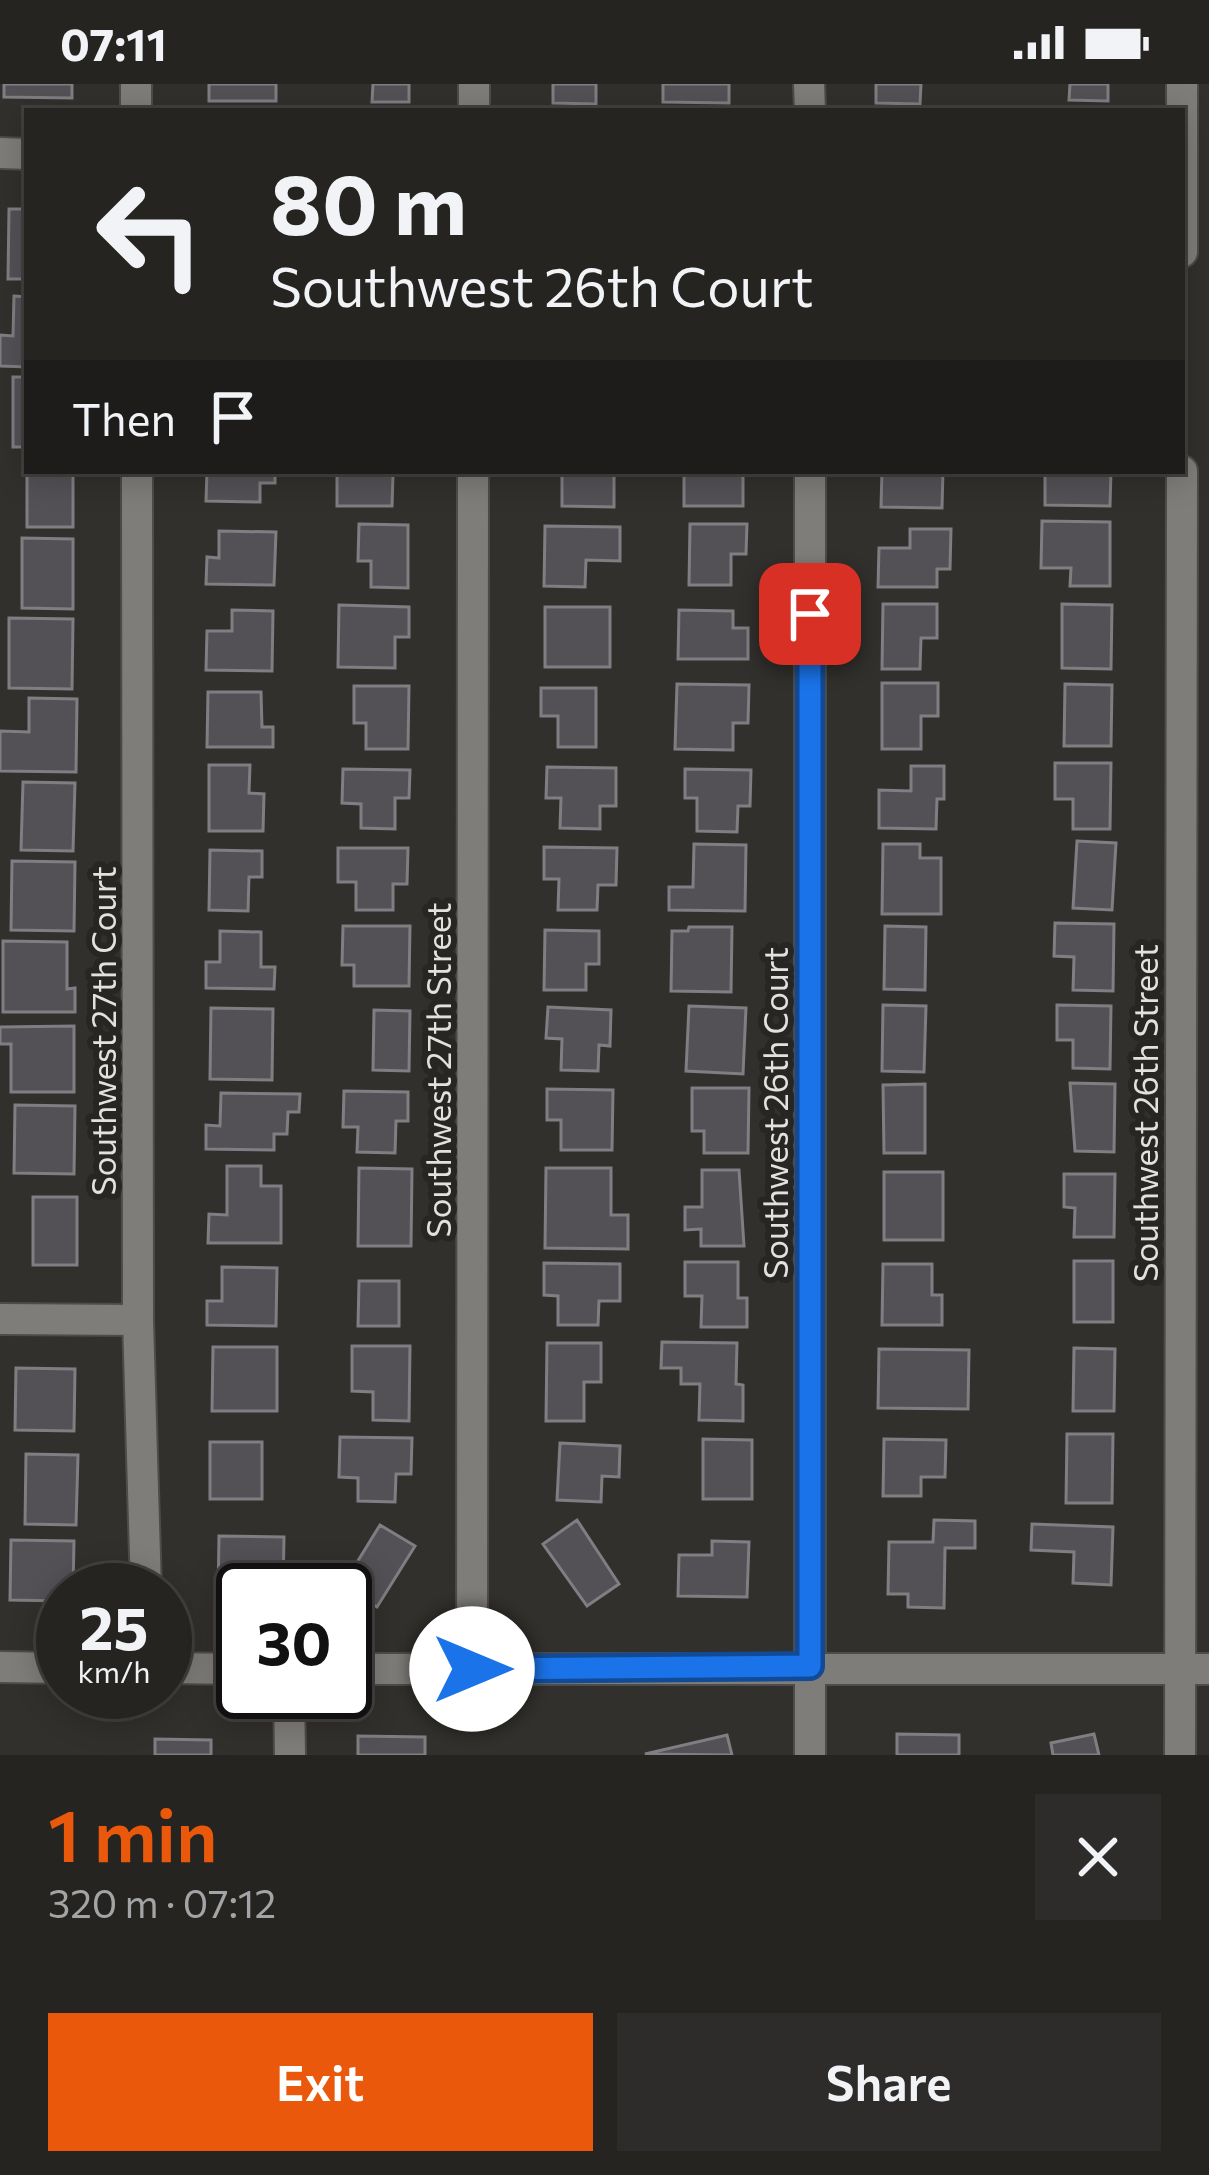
<!DOCTYPE html>
<html lang="en">
<head>
<meta charset="utf-8">
<style>
  body { margin:0; font-family:Commissioner,sans-serif; background:#2d2c2a; color:#f1f3f6; height:100vh; display:flex; flex-direction:column; font-size:45px; white-space:nowrap }
  * { box-sizing:border-box; margin:0 }
  p { font-size:39px; color:#a3a4a5 }
  .icon { flex:none; width:66px; height:66px; fill:none; stroke:currentColor; stroke-width:2; stroke-linecap:round; stroke-linejoin:round }
  .map { position:relative; height:1671px; overflow:hidden }
  .details { display:flex; flex-direction:column; background:#252421; flex:1 }
  .details>* { flex:none }
  .banner { position:absolute; left:24px; top:24px; width:1161px; height:366px; border-radius:0px; box-shadow:0 6px 30px #0003,0 0 0 3px #42413f; background:#252421; color:#f1f3f6; overflow:hidden }
  .speed { position:absolute; left:36px; top:1479px; display:flex; gap:24px; font-size:60px; font-weight:700; text-align:center }
  .speed>* { display:grid; place-content:center; width:156px; height:156px; border-radius:50%; background:#252421; box-shadow:0 6px 30px #0003,0 0 0 3px #42413f; line-height:1 }
  .speed small { font-size:30px; font-weight:400 }
  .speed .limit { border:6px solid #111; border-radius:18px; background:#fff; color:#111 }
  .pin { position:absolute; display:grid; place-items:center; width:102px; height:102px; color:#fff; margin:-51px; border-radius:24px; box-shadow:0 6px 18px #0006 }
  .me { position:absolute; width:132px; margin:-66px; rotate:90deg; stroke-linejoin:round; filter:drop-shadow(0 0 9px #0008) }
  .turn { display:flex; align-items:center; gap:42px; height:252px; padding:0 48px; font-size:54px }
  .turn .icon { width:156px; height:156px; stroke-width:2.5 }
  .turn b { display:block; font-size:84px; line-height:102px }
  .then { display:flex; align-items:center; height:114px; padding:0 48px; background:#0003; gap:24px; font-size:45px }
  .round { display:grid; place-items:center; flex:none; width:126px; height:126px; border-radius:0px; background:#2d2c2a }
  .summary { display:flex; align-items:center; justify-content:space-between; height:204px; padding:0 48px }
  h1 { font-size:72px; font-weight:600; line-height:90px; color:#ea580c }
  .primary-button { display:flex; gap:24px; margin-top:auto; padding:24px 48px }
  .primary-button a { flex:1; height:138px; border-radius:0px; background:#ea580c; color:#fff; font-size:48px; font-weight:600; line-height:138px; text-align:center }
  .primary-button a+a { background:#2d2c2a; color:#f1f3f6 }
  .status { display:flex; justify-content:space-between; align-items:center; height:84px; padding:0 60px; background:#252421; direction:ltr }
  .status svg { height:33px; fill:currentColor }
  .map>svg:first-child { display:block }
  .building { fill:#535155; stroke:#807e82; stroke-width:3 }
  .lines { fill:none; stroke-linecap:round; stroke-linejoin:round }
  .minor-casing { stroke:#4d4c49; stroke-width:34 }
  .minor { stroke:#7f7d79; stroke-width:30 }
  .route-casing { stroke:#114b97; stroke-width:30 }
  .route { stroke:#1a73e8; stroke-width:21 }
  .labels { text-anchor:middle; dominant-baseline:central; stroke-width:12; stroke-linejoin:round; paint-order:stroke }
  .street-label { font-size:33px; fill:#e2e1df; stroke:#272622 }
</style>
</head>
<body>
<div class="status"><b>07:11</b><svg viewBox="0 0 49 12"><path d="M0 12V9h3v3zM5 12V6h3v6zM10 12V3h3v9zM15 12V0h3v12zM26 1h20v11H26zM47 4h2v5h-2z"/></svg></div>
<div class="map">
<svg width="1209" height="1671" viewBox="0 0 1209 1671">
  <rect width="100%" height="100%" fill="#31302c"/>
  <!-- building -->
  <path class="building" d="M4 0H72V14L4 13Z
    M209 0H276V17H209Z
    M373 0H409V18H372Z
    M553 0H596V20L553 19Z
    M663 0H729V19L663 18Z
    M876 0H921L920 20 876 19Z
    M1070 0H1108V17L1069 16Z
    M9 125H27V195H8Z
    M14 212 27 213V283L0 282V251L13 252Z
    M13 293H27V363H13Z
    M27 387H73V443H27Z
    M207 387H275V399H260V418L206 417Z
    M337 387H409V391H393L392 422H337Z
    M562 387H614V423L562 422Z
    M684 387H743V422H684Z
    M882 387H943L942 424 881 423Z
    M1045 387H1111L1110 422 1045 421Z
    M1042 437 1110 438V502H1070L1071 484H1041Z
    M359 440 408 441V504L371 503V477H358Z
    M690 440H747L746 470H731V501H689Z
    M545 442 620 443V477L586 476 585 503 544 502Z
    M910 445H951L950 485H937V503H878L879 464H910Z
    M219 447 276 448 274 501 206 500 207 473 219 474Z
    M22 454 73 455V525L22 524Z
    M883 520H937V554H921L920 585H882Z
    M1062 520 1112 521 1111 585 1062 584Z
    M339 521 409 523V553H395V584L338 583Z
    M545 523H610V583H545Z
    M232 526 273 527 272 587 206 586 207 547H232Z
    M679 526 733 527V544H748V575H678Z
    M9 534 73 535 72 605 9 604Z
    M882 599H938V632H921V665H882Z
    M677 600 749 601 748 639H733V666L675 665Z
    M1065 600 1112 601 1111 662H1064Z
    M354 602H409L408 665H366V639H354Z
    M541 604H596V663H558V632H541Z
    M208 608H261L262 643H273V663H207Z
    M29 614 77 615 76 688 0 687V647L29 648Z
    M1055 679H1111L1110 745H1073V715H1055Z
    M209 681H250L249 709 264 710 263 747H209Z
    M911 682H944V715H937L936 745 879 744V706L911 707Z
    M547 683 616 684V722H600V745L560 744 561 714H546Z
    M343 685 410 686 409 714H395V745L361 744V720L342 719Z
    M685 685 751 686 750 722H738L737 748 697 747V714H685Z
    M23 698 75 699 73 767 21 766Z
    M1077 757 1116 759 1112 826 1073 824Z
    M694 760 746 761 745 827 669 826V803H693Z
    M883 760H920V774H941V830H882Z
    M544 763 617 764 616 801H598L597 826H558L559 795H544Z
    M338 764H408L407 800H393V826H356V798H338Z
    M210 766 262 767V793H249L248 827 209 826Z
    M12 777 75 778 74 847 11 846Z
    M1055 839 1114 840 1113 907 1073 906 1074 873 1054 872Z
    M343 842H410L409 902H354V881H342Z
    M885 842 926 843 925 906 884 905Z
    M689 843H732L731 908 671 907 672 847H688Z
    M545 846 599 847V880H586V906H544Z
    M220 847 261 848V883H275L274 905 206 904V878H220Z
    M3 857 67 858V905L75 904V928H3Z
    M883 921 926 922 924 988 882 987Z
    M1057 921 1111 922 1110 985 1073 984V956H1057Z
    M689 922 746 924 743 990 686 987Z
    M548 923 611 926 610 962 599 961 598 987 561 986 562 955 546 954Z
    M211 924 273 925 272 996 210 995Z
    M374 926 410 927 409 987 373 986Z
    M74 942V1008H11V960H0V943Z
    M1070 999 1115 1000 1114 1068 1075 1067Z
    M925 1000V1069H884L883 1001Z
    M692 1004H749L748 1069H704V1047H692Z
    M547 1005 613 1006 612 1066H561V1036H547Z
    M344 1007 408 1008V1037H396L395 1069 357 1068 358 1043H343Z
    M221 1009 300 1010 299 1028H288L287 1050H274V1066L206 1065V1041L220 1042Z
    M15 1021 75 1022 74 1090 14 1089Z
    M227 1082H261V1102H281V1159H208L209 1130 227 1131Z
    M359 1084 412 1085 411 1162H358Z
    M546 1084H611V1131H628V1165L545 1164Z
    M702 1086H739L744 1162H701V1145L685 1146V1123H702Z
    M884 1088H943V1156H884Z
    M1064 1090H1115L1114 1153H1074L1075 1124 1064 1123Z
    M33 1113H77V1181H33Z
    M1074 1177H1113V1238H1074Z
    M685 1178H738V1214H747V1243H701L702 1212H685Z
    M544 1179 620 1180V1217H599L598 1241H558V1212L544 1211Z
    M883 1180H932V1211H942V1241H882Z
    M222 1183 277 1184 276 1242 207 1241V1217H222Z
    M359 1197H399V1242H358Z
    M662 1258 737 1259 736 1300 743 1301V1337L699 1336 700 1300H681V1284H661Z
    M547 1259H601V1298H584V1337H546Z
    M352 1262H410L409 1337 373 1336V1308L352 1307Z
    M213 1263H277V1327H212Z
    M1074 1264 1115 1265 1114 1327H1073Z
    M879 1265 969 1266 968 1325 878 1324Z
    M16 1284 75 1285 74 1347 15 1346Z
    M1067 1350H1113L1112 1419H1066Z
    M340 1353 412 1354 411 1390H396L395 1418 358 1417V1394L339 1393Z
    M703 1355 752 1356V1415H703Z
    M884 1355 946 1356 945 1393H921V1412H883Z
    M210 1358H262V1415H210Z
    M560 1359 620 1362 619 1393 602 1392 601 1418 557 1416Z
    M26 1370 78 1371 76 1441 25 1440Z
    M577 1436 619 1500 587 1522 543 1460Z
    M934 1436 975 1437V1464H945L944 1524 908 1523V1510H888L889 1458H933Z
    M1032 1440 1113 1443 1111 1501 1073 1499 1074 1468 1031 1466Z
    M380 1441 415 1462 377 1523 343 1501Z
    M219 1452 284 1453 283 1506H243V1512L218 1511Z
    M11 1456 74 1457 73 1506H63V1517L10 1516Z
    M712 1457 749 1458 747 1513 678 1512 679 1471H712Z
    M897 1650 959 1651V1671H897Z
    M1094 1650 1099 1671H1053L1051 1659Z
    M727 1651 732 1671 645 1670Z
    M358 1652 425 1653V1671H358Z
    M155 1655 211 1656V1671H155Z"/>
  <g class="lines">
    <!-- minor casing -->
    <g class="minor-casing">
      <path id="minor" d="M136 0V27
        M809 0 810 27
        M474 27V0
        M0 69 27 70
        M1182 168V0
        M137 387 138 1236 146 1506
        M810 387V1671
        M0 1235 138 1236
        M0 1583 63 1584
        M165 1584 243 1585
        M345 1585H1209
        M472 1585 473 387
        M289 1608 290 1671
        M1180 1671 1182 387"/>
    </g>
    <!-- minor -->
    <use href="#minor" class="minor"/>
  </g>
  <g class="lines">
    <!-- route casing -->
    <g class="route-casing">
      <path id="route" d="M472 1585 810 1582V530"/>
    </g>
    <!-- route -->
    <use href="#route" class="route"/>
  </g>
  <g class="labels">
    <!-- street labels -->
    <g class="street-label">
      <text transform="translate(102 947) rotate(-90)">Southwest 27th Court</text>
      <text transform="translate(437 986) rotate(-90)">Southwest 27th Street</text>
      <text transform="translate(774 1029) rotate(-90)">Southwest 26th Court</text>
      <text transform="translate(1144 1029) rotate(-90)">Southwest 26th Street</text>
    </g>
  </g>
</svg>
<div class="speed"><div>25<small>km/h</small></div><div class="limit">30</div></div>
<div class="pin" style="left:810px;top:530px;background:#d93025"><svg class="icon" aria-label="arrive" viewBox="0 0 24 24"><path d="M6 21V4h12l-3 4 3 4H6"/></svg></div>
<svg class="me" style="left:472px;top:1585px" viewBox="-20 -20 40 40"><circle r="19" fill="#fff"/><path d="M0-13L10 11 0 6-10 11z" fill="#1a73e8"/></svg>
<div class="banner">
<div class="turn"><svg class="icon" aria-label="left" viewBox="0 0 24 24"><path d="M17 20v-9H6M10 6l-5 5 5 5"/></svg><div><b>80 m</b>Southwest 26th Court</div></div>
<div class="then">Then<svg class="icon" aria-label="arrive" viewBox="0 0 24 24"><path d="M6 21V4h12l-3 4 3 4H6"/></svg></div>
</div>
</div>
<section class="details">
<div class="summary"><div><h1>1 min</h1><p>320 m · 07:12</p></div><a class="round"><svg class="icon" aria-label="close" viewBox="0 0 24 24"><path d="M6 6l12 12M18 6L6 18"/></svg></a></div>
<div class="primary-button"><a>Exit</a><a>Share</a></div>
</section>
</body>
</html>
